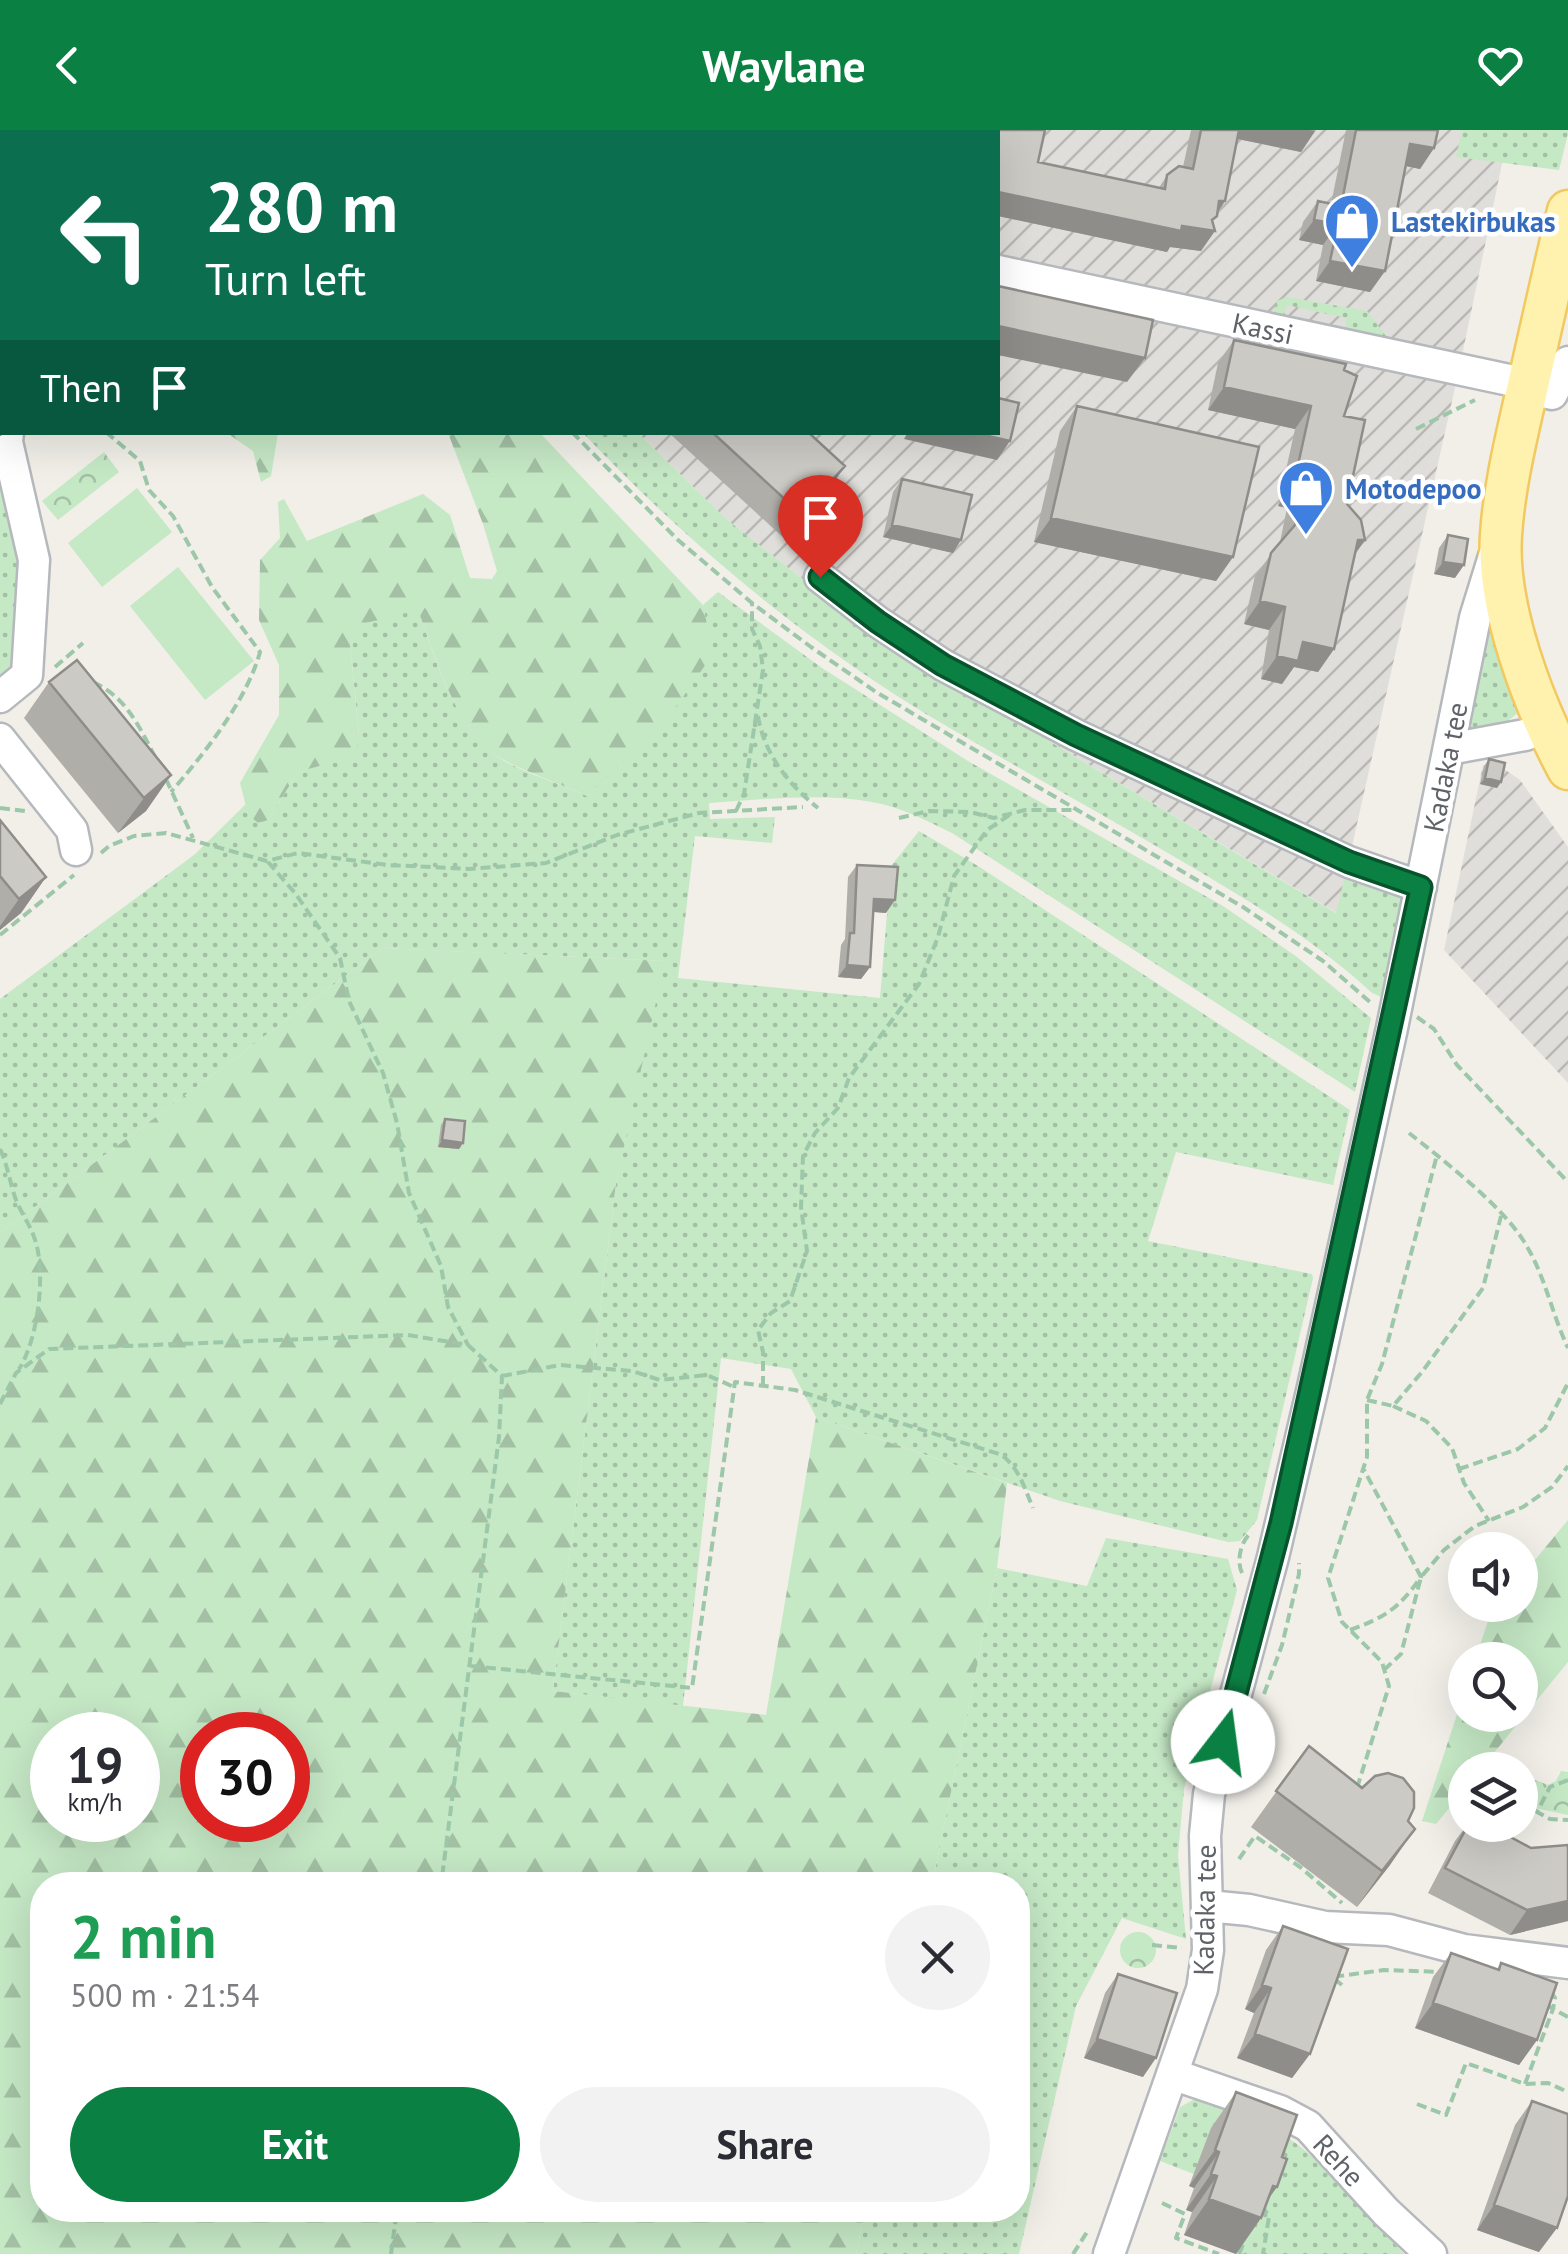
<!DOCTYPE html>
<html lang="en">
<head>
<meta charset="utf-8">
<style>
  body { margin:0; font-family:"PT Sans",sans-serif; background:#f2f2f3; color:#2b2b33; height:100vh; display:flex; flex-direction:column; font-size:38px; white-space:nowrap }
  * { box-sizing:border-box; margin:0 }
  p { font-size:32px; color:#7c7c81 }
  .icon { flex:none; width:55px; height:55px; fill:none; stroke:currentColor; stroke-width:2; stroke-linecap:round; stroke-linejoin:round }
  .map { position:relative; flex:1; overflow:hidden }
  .details { position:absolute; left:30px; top:1742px; width:1000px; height:350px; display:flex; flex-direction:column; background:#fff; border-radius:40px; box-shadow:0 10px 40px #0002 }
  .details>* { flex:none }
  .hud { position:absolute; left:0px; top:0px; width:1000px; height:305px; box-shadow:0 10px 40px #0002; background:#0b6e4f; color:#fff; overflow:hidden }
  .tools { position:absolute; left:1448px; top:1402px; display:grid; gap:20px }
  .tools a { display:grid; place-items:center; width:90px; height:90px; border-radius:50%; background:#fff; box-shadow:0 10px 40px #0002; font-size:50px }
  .speed { position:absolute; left:30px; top:1582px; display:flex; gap:20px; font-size:50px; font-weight:700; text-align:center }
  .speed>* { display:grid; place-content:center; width:130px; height:130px; border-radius:50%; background:#fff; box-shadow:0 10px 40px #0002; line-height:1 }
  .speed small { font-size:25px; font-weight:400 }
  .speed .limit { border:15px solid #d22; background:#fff; color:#111 }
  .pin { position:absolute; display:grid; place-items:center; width:85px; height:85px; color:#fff; margin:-102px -42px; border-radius:50% 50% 50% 0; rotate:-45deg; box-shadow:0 0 10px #0007 }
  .pin .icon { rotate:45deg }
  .me { position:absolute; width:110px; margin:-55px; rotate:15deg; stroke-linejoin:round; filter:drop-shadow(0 0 8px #0008) }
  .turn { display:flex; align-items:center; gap:35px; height:210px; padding:0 40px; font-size:45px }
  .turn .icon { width:130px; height:130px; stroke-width:2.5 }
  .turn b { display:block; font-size:70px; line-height:85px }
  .then { display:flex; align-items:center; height:95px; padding:0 40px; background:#0003; gap:20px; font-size:38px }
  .round { display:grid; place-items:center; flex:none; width:105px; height:105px; border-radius:52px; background:#f2f2f3 }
  .head { display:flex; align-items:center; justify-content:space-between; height:170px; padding:0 40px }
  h1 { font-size:60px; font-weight:600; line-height:75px; color:#1e9e55 }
  .button { display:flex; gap:20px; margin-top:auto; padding:20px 40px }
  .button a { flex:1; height:115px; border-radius:60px; background:#0b8043; color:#fff; font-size:40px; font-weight:600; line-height:115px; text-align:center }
  .button a+a { background:#f2f2f3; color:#2b2b33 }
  header { display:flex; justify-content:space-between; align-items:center; height:130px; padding:0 40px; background:#0b8043; color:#fff; font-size:45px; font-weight:600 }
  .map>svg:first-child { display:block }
  .industrial { fill:url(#industrial-furrows) }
  .grass { fill:url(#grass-dots) }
  .forest { fill:url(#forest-firs); fill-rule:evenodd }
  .park { fill:url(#park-crowns) }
  .pitch { fill:#c5e8c5 }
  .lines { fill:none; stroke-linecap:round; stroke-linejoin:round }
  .minor-casing { stroke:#b5b8bc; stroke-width:35 }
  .major-casing { stroke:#f2c960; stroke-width:45 }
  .path { stroke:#9cc7a9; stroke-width:4; stroke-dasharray:10 5; stroke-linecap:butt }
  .minor { stroke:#fff; stroke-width:30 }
  .major { stroke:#fff2af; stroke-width:40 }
  .wall { fill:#afaea9 }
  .shaded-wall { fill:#8f8d8a }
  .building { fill:#cccac5; stroke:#8f8d8a; stroke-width:2.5 }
  .route-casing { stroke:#07532c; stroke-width:25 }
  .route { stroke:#0b8043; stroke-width:18 }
  .labels { text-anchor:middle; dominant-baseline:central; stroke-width:9; stroke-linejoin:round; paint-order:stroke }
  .shop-label { font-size:28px; font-weight:bold; fill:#366cbe; stroke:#fff; text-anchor:start }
  .street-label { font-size:28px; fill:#5f6368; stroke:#fff }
</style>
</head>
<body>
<header><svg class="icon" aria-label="back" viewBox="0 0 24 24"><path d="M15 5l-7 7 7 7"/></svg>Waylane<svg class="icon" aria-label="heart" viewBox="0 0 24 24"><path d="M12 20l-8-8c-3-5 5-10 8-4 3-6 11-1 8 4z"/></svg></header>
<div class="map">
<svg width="1568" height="2124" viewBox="0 0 1568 2124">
  <defs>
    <pattern id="industrial-furrows" width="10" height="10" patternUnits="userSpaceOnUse" patternTransform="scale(2.5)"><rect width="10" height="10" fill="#e0deda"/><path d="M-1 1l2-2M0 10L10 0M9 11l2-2" fill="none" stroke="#b9b8b5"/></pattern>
    <pattern id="grass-dots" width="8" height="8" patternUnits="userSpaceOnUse" patternTransform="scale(2.5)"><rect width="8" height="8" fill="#c5e8c5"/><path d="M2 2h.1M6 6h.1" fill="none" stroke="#a3c0a4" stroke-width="1.8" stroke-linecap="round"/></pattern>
    <pattern id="forest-firs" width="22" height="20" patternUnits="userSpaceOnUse" patternTransform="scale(2.5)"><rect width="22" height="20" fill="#c5e8c5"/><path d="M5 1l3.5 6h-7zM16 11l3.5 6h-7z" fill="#a3c0a4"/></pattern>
    <pattern id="park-crowns" width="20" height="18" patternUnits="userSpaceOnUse" patternTransform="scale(2.5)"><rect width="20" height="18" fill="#c5e8c5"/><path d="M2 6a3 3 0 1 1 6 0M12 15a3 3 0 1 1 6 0" fill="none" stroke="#a3c0a4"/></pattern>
  </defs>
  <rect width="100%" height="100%" fill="#f1efe8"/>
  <!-- industrial -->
  <path class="industrial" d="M399 0H1509L1459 240 1337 783 979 569 827 468 726 389 638 303 998 302V2Z
    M1483 635 1504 639 1520 650 1568 717V953L1444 820Z"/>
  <!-- grass -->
  <path class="grass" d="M1462 0H1568V4L1559 40 1456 27Z
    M1287 167 1367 181 1392 214 1345 205 1346 188 1287 175 1282 193 1272 187 1277 171Z
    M583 303H638L726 389 827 468 979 569 1336 783 1347 737 1406 766 1384 868 1372 863C1315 810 1251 772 1185 733 1107 687 1027 643 948 597 812 517 691 417 583 303Z
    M0 320 20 403 14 536 0 547Z
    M718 462 822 538 968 631 1223 776 1297 827 1371 888 1355 962 952 703C927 691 901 677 872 672 819 662 762 670 709 673L710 689 775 687 772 713 695 706 678 848 880 868 891 736 919 701 978 736 1350 980 1333 1055 1176 1022 1148 1111 1312 1144 1313 1148 1257 1390 1240 1411 1228 1412 1060 1371 816 1287 791 1239 721 1228 683 1576 553 1561 616 1053 664 831 383 818 0 1103V869L194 725 246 674 248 684 268 690 298 642 354 626 359 605 350 513 361 494 418 479C436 531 451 586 494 624 511 639 564 655 587 666L712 525 703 475Z
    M1490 483 1520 581 1504 594 1471 599 1467 595Z
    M1106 1408 1228 1429 1237 1460 1184 1659 1178 1725 1186 1809 1122 1788 1076 1876 1019 2124H856L865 2080H1018V1755H932L997 1438 1087 1456Z
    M1195 1969C1295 1987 1339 2054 1404 2124H1236L1248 2092 1194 2044 1160 2031 1180 1977Z"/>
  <!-- forest -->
  <path class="forest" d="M227 303H278L271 346 261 352 253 321Z
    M448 303H540L703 475 713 524 673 581 587 666C566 656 509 636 494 624 451 587 437 531 418 480L362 494 350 513 359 606 355 626 298 642 268 690 258 693 248 684 240 653 279 585V535L259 490 260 430 280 408 278 372 284 369 307 411 423 364 450 385 470 448 492 449 497 441 483 394Z
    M383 818 665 831 616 1053 553 1561 766 1585 816 1287 1007 1353 997 1438 932 1755H42V2080H865L856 2124H0V1103ZM52 1605H138V1690H52ZM202 1605H288V1690H202Z
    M1568 1390V1532L1480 1640H1465V1659L1436 1694 1422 1691 1465 1560V1585H1520V1530H1475L1490 1485 1498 1475H1520V1448Z"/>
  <!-- park -->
  <path class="park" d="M104 322 119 342 58 390 42 371Z
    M1561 1641 1568 1642V1685L1520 1675V1654L1524 1646 1548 1655 1556 1651Z
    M1120 1820a18 18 0 1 1 36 0a18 18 0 1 1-36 0Z"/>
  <!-- pitch -->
  <path class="pitch" d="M137 358 172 402 102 457 68 413Z
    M178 437 254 531 205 570 130 476Z"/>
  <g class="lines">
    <!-- minor casing -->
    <g class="minor-casing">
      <path id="minor" d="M52 2 55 0
        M0 21 2 20
        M998 141 1528 254
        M1527 258 1552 264 1568 232
        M820 447 878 492 943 535 1076 605 1349 732 1421 757
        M0 567 27 545 34 430 7 312 8 302
        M0 609 72 700 76 720
        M1449 619 1525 605 1547 596
        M1208 1776 1249 1780 1325 1797 1389 1800 1464 1820 1568 1833
        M1172 1944 1280 1981 1308 1996 1386 2082 1431 2124
        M1109 2124 1202 1859 1208 1820 1205 1706 1209 1664 1273 1427 1313 1257 1392 898 1475 488 1496 420"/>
    </g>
    <!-- major casing -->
    <g class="major-casing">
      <path id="major" d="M1568 81C1553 143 1539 206 1525 269 1515 313 1504 359 1501 405 1496 478 1534 576 1568 639"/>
    </g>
    <!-- path -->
    <path class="path" d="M357 0 358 2
      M307 2H335
      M0 174 2 170
      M1416 299 1475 270
      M106 302 140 331 149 360 173 386 212 457 260 522C247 570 204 624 171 662
      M572 302 678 410 752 473 811 517 876 562 1243 777 1323 831 1370 872
      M55 537 83 513
      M93 552C126 567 139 596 155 627
      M758 586C764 624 789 655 818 678
      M166 649 193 708
      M0 678 25 681
      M736 681 744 664 763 540 760 516 752 499V473
      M899 688 929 681 970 682 994 688 1025 680H1072
      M101 723 109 716 134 706 166 703 267 731 298 723 388 735 469 739 546 733 617 705 699 683 803 677
      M268 732 295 763 340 828 349 871 383 943 397 993 409 1063 441 1136 448 1177 468 1215
      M0 805 74 745
      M1417 887 1434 899 1457 935 1568 1052
      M1409 1003C1443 1030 1500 1074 1523 1110 1545 1144 1551 1182 1568 1218
      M0 1019C7 1034 9 1048 14 1064 18 1079 29 1092 34 1107 47 1140 38 1210 19 1239
      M502 1246 560 1235 632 1241 660 1250 707 1245 734 1257
      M763 1256V1222L758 1200 771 1183 790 1171 807 1121 801 1077 803 1026 815 1003 838 978 849 948 919 854 938 807 954 746 987 700 1011 684
      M1367 1270 1393 1276 1422 1242 1483 1158 1501 1086
      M0 1274 16 1243 49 1219 408 1205 468 1215 502 1246 499 1307 441 1755
      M1393 1276 1426 1291 1452 1318 1464 1353 1489 1391
      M1459 1339 1518 1319 1545 1298 1568 1253
      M1242 1443C1236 1430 1241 1410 1252 1402
      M1350 1500C1386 1487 1399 1478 1421 1447L1363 1338
      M471 1536 692 1558 735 1252 795 1260 1002 1325C1020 1340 1024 1357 1033 1378
      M1384 1540 1401 1524 1421 1447 1444 1420 1475 1396 1523 1377 1552 1357 1568 1336
      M1264 1564 1282 1515 1299 1444V1433
      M1242 1644 1255 1617 1256 1592
      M1568 1650 1550 1657 1537 1682 1550 1689 1568 1690
      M1357 1658 1389 1556 1382 1532 1342 1492 1328 1448 1367 1327V1270L1382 1234 1437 1025
      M1239 1729 1255 1706 1300 1737 1342 1773
      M1152 1815 1182 1818
      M1342 1855 1332 1847 1384 1840 1442 1842
      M1546 1875 1568 1887
      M1525 1954 1553 1879 1555 1868 1550 1860
      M1417 1974 1446 1985 1466 1933 1525 1954 1548 1953 1568 1962
      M1162 2073 1185 2084 1176 2108 1219 2124
      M1262 2075 1269 2087 1263 2124
      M391 2124 397 2080
      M1073 2124 1089 2099
      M1239 2124 1245 2110"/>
    <!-- minor -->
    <use href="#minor" class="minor"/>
    <!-- major -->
    <use href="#major" class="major"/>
  </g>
  <!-- wall -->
  <path class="wall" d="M971 0H1045L1038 32 1159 58 1167 45 1183 37 1191 0H1316L1301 22 1238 9 1225 71 1212 92 1201 121 1170 117 1167 122 998 86V2H971Z
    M1346 0H1438L1434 18 1420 39 1406 36 1385 141 1370 162 1316 151 1323 115 1299 110 1303 92 1318 71 1331 74Z
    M1234 210 1344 240V286L1347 374 1355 425 1334 519 1318 542 1294 537 1282 554 1261 549 1269 500 1244 494 1255 446 1280 412 1287 378 1278 376 1295 299 1208 280 1218 233Z
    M1077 276 1233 427 1216 451 1034 412 1060 301Z
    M668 302H808L826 363 837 373 820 397 798 421Z
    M902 349 953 423 883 407 893 362Z
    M1448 405 1455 448 1434 444 1439 418Z
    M49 552 171 645 146 681 118 703 24 588Z
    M1489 629 1501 652 1497 658 1480 654 1484 636Z
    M0 690 46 747 21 783 0 800Z
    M857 735 886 783 873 782 870 837 861 849 838 847 841 815 845 809 848 747Z
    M445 989 459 1019 438 1017 441 995Z
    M1309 1616 1408 1691 1390 1735 1357 1777 1251 1697Z
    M1467 1695H1488L1568 1791 1510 1805 1428 1763 1455 1711Z
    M1283 1796 1310 1924 1292 1948 1237 1928 1254 1883 1245 1879 1266 1820Z
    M1451 1823 1497 1839 1501 1833 1537 1910 1519 1935 1415 1898 1433 1847Z
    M1118 1844 1143 1947 1084 1928 1105 1863Z
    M1236 1962 1267 2070 1261 2088 1236 2124 1184 2105 1192 2082 1186 2080 1194 2058 1189 2056 1211 1998Z
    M1532 1971 1539 2122 1477 2100 1515 1995Z"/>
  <!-- shaded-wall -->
  <path class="shaded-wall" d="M454 0H596L594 2H469Z
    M789 0H814L812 2Z
    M1233 0H1309L1315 1 1301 22 1228 7Z
    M1410 14 1434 18 1420 39 1396 34Z
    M998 62 1182 96 1219 71H1225L1207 99 1215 101 1201 121 1170 117 1167 122 998 86Z
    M1314 90 1338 94 1323 115 1299 110Z
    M1330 131 1385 141 1370 162 1316 151Z
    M998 196 1145 228 1127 252 998 225Z
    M1224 257 1311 276 1295 299 1208 280Z
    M908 302H971L1010 311 997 330 904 309Z
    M845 336 828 361 806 385 823 360Z
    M1294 353 1303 355 1287 378 1278 376Z
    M837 373 820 397 798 421 815 397Z
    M1051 388 1233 427 1216 451 1034 412Z
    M892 395 961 410 953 423 883 407Z
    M1358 410H1365L1349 433Z
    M1443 432 1464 435 1455 448 1434 444Z
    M1260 471 1285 477 1269 500 1244 494Z
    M1303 512 1334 519 1318 542 1294 537 1282 554 1261 549 1277 526Z
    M171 645 146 681 118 703 144 668Z
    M1485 648 1501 652 1497 658 1480 654Z
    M46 747 21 783 0 800V796L19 769Z
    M874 769 895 770 886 783 865 781Z
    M847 835 870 837 861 849 838 847Z
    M442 1010 463 1013 459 1019 438 1017Z
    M1415 1699 1390 1735 1357 1777 1382 1741Z
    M1568 1771V1791L1510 1805 1527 1780Z
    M1262 1855 1271 1858 1254 1883 1245 1879Z
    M1433 1873 1537 1910 1519 1935 1415 1898Z
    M1255 1904 1310 1924 1292 1948 1237 1928Z
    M1097 1909 1156 1928 1143 1947 1084 1928Z
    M1215 2020 1219 2022 1194 2058 1189 2056Z
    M1211 2044 1217 2046 1192 2082 1186 2080Z
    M1273 2056 1277 2057 1256 2086 1261 2088 1236 2124 1184 2105 1209 2069Z
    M1494 2075 1557 2098 1539 2122 1477 2100Z"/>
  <!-- building -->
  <path class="building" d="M885 0H925L924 2H890Z
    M982 0H1045L1038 32 1165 59 1167 45 1179 36 1193 39 1201 0H1239L1225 71H1219L1217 86 1212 90 1215 101 1182 96 1181 101 998 62V2H981Z
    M1356 0H1438L1434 18 1410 14 1385 141 1330 131 1338 94 1314 90 1318 71 1341 76Z
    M998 156 1153 190 1145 228 998 196Z
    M1234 210 1346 234 1344 240 1357 246 1344 286 1365 290 1347 374 1361 390 1365 410H1358L1334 519 1303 512 1298 531 1277 526 1285 477 1260 471 1271 423 1295 395 1303 355 1294 353 1311 276 1224 257Z
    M998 268 1019 273 1010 311 971 302H998Z
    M0 271H2L0 306Z
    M1077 276 1259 317 1233 427 1051 388Z
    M712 302H808L845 336 823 360 837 373 815 397Z
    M902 349 972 365 961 410 892 395Z
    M1448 405 1468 409 1464 435 1443 432Z
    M77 530 171 645 144 668 49 552Z
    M1489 629 1505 633 1501 652 1485 648Z
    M0 690 46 747 19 769 0 746Z
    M857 735 898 737 895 770 874 769 870 837 847 835 850 803H854Z
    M445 989 465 991 463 1013 442 1010Z
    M1309 1616 1362 1658 1375 1646 1388 1643 1403 1648 1414 1662V1678L1408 1691 1415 1699 1382 1741 1276 1661Z
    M1468 1695H1488L1531 1718 1568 1715V1771L1527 1780 1445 1738Z
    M1283 1796 1348 1819 1310 1924 1255 1904 1271 1858 1262 1855Z
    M1451 1823 1499 1840 1501 1833 1557 1853 1537 1910 1433 1873Z
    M1118 1844 1177 1863 1156 1928 1097 1909Z
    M1236 1962 1297 1985 1282 2027 1287 2029 1277 2057 1273 2056 1261 2088 1209 2069 1217 2046 1211 2044 1219 2022 1215 2020Z
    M1532 1971 1568 1984V2066L1557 2098 1494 2075Z"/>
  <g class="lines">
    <!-- route casing -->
    <g class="route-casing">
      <path id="route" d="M820 447 878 492 943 535 1076 605 1349 732 1421 757 1281 1393 1223 1612"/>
    </g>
    <!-- route -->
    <use href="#route" class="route"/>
  </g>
  <!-- icons -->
  <defs>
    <g id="shop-pin" transform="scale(2.875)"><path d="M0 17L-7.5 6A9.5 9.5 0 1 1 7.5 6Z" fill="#3f7fe0" stroke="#fff"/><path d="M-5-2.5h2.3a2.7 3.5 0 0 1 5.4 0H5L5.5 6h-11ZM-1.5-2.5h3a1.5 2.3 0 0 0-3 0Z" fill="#fff"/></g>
  </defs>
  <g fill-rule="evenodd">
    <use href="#shop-pin" x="1352" y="91"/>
    <use href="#shop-pin" x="1306" y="358"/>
  </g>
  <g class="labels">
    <!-- shop labels -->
    <g class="shop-label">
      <text x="1391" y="91">Lastekirbukas</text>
      <text x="1345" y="358">Motodepoo</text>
    </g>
    <!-- street labels -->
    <g class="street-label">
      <text transform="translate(1263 198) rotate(12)">Kassi</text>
      <text transform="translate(1445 637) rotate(-79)">Kadaka tee</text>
      <text transform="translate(1204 1780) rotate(-89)">Kadaka tee</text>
      <text transform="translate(1339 2030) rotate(47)">Rehe</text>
    </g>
  </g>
</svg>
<div class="tools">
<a><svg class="icon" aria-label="sound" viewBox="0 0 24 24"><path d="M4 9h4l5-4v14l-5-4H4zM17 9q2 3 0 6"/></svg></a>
<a><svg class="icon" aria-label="search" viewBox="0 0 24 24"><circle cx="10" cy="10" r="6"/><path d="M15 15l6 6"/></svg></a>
<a><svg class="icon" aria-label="layers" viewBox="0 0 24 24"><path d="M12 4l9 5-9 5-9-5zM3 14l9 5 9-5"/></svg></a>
</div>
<div class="speed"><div>19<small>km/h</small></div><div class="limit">30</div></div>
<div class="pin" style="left:820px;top:447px;background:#d93025"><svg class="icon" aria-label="arrive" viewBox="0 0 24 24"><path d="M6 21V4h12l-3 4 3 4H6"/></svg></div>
<svg class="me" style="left:1223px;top:1612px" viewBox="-20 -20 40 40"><circle r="19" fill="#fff"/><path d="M0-13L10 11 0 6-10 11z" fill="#0b8043"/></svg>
<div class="hud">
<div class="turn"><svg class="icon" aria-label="left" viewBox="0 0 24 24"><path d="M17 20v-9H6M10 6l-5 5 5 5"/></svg><div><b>280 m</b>Turn left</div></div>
<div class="then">Then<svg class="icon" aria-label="arrive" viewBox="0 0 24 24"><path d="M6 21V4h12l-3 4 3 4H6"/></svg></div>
</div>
<section class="details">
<div class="head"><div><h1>2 min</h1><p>500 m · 21:54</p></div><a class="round"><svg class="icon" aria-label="close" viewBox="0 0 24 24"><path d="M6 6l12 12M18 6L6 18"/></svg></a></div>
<div class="button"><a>Exit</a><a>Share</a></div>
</section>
</div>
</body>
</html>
